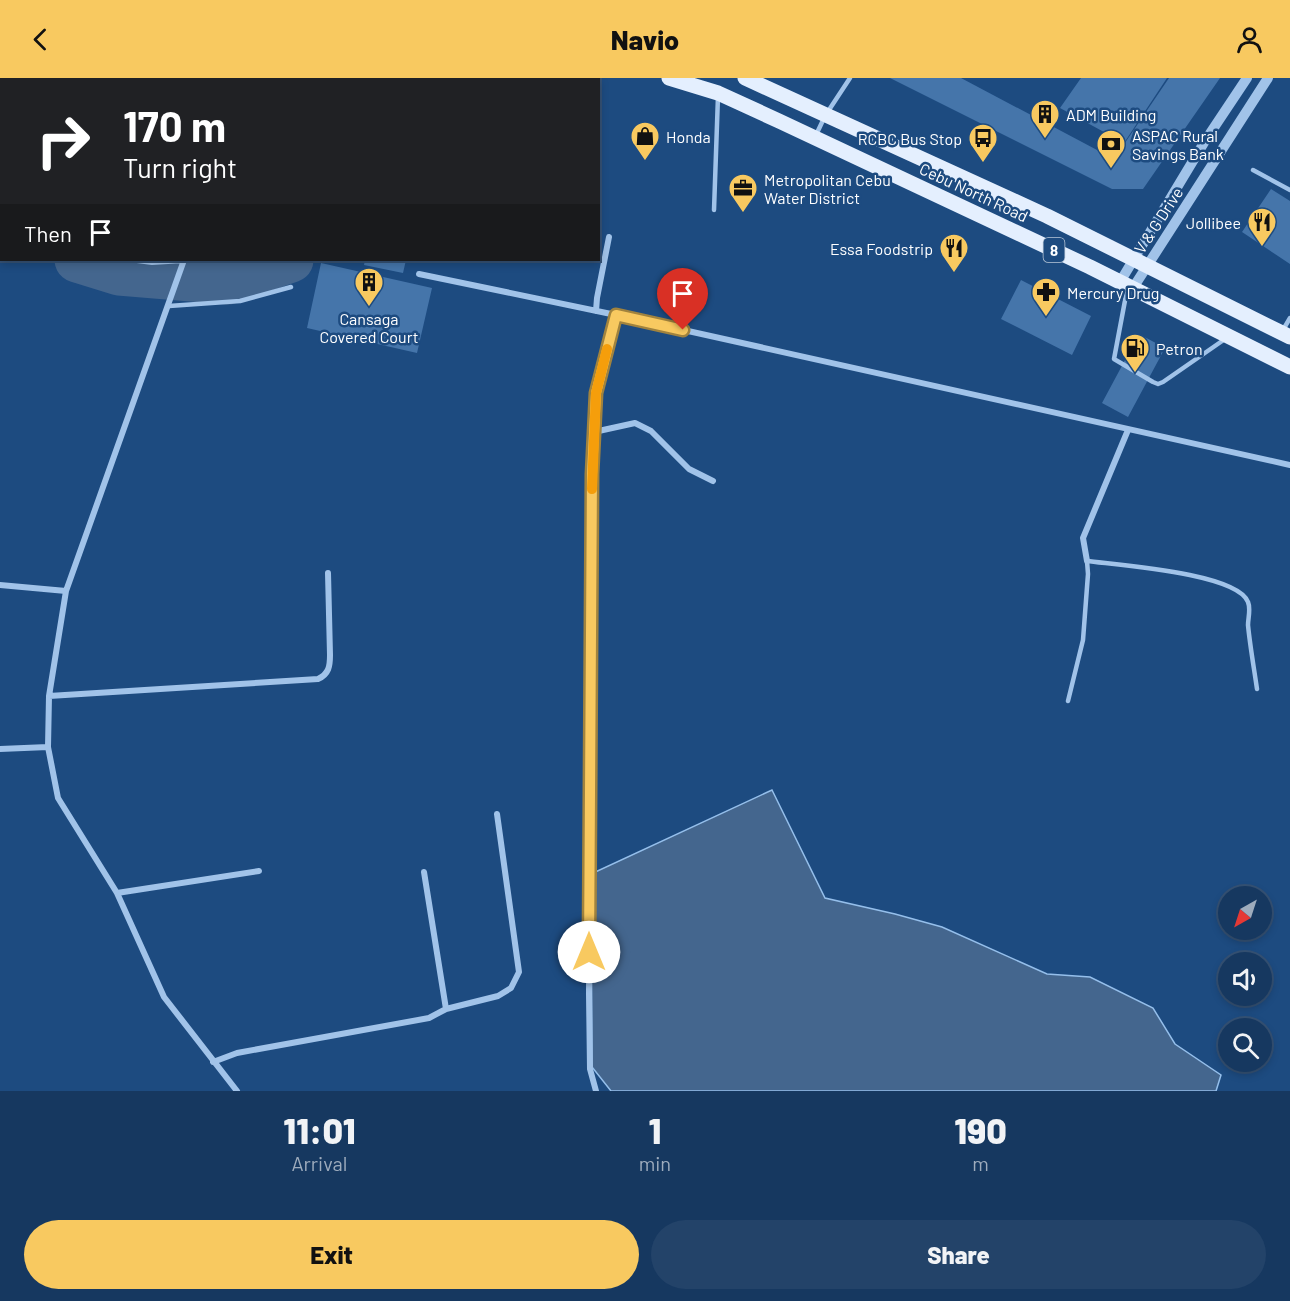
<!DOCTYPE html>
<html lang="en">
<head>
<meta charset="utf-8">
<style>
  body { margin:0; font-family:Barlow,sans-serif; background:#234369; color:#f1f3f6; height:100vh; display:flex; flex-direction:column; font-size:22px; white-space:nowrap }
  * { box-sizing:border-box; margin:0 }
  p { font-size:20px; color:#9eacbd }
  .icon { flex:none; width:33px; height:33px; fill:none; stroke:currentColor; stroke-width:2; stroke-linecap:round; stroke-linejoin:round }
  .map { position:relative; height:1013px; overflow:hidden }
  .sheet { display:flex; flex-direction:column; background:#163860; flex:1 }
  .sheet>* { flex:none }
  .banner { position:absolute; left:0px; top:0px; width:600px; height:183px; box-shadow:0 3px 9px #0003,0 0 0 2px #355275; background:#202124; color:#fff; overflow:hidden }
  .needle { width:39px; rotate:219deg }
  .fabs { position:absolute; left:1218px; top:808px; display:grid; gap:12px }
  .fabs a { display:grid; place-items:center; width:54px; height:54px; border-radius:50%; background:#163860; box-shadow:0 3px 9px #0003,0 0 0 2px #355275; font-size:30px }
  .pin { position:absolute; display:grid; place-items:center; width:51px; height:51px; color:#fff; margin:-62px -26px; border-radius:50% 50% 50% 0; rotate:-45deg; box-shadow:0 0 6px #0007 }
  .pin .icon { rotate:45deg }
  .me { position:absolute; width:66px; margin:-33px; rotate:0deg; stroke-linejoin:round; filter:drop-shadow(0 0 4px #0008) }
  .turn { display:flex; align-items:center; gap:21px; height:126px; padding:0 24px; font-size:27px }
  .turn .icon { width:78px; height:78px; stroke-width:2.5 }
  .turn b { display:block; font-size:42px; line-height:51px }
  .then { display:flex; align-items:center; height:57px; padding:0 24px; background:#0003; gap:12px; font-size:22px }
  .eta { display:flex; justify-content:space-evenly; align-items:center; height:102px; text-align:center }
  .eta b { font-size:36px; font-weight:800; line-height:42px }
  .action { display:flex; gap:12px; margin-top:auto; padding:12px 24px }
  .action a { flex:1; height:69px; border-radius:36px; background:#f8c960; color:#111; font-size:24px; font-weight:800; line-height:69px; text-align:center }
  .action a+a { background:#234369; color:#f1f3f6 }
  header { display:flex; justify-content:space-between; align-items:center; height:78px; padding:0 24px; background:#f8c960; color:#111; font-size:27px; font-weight:800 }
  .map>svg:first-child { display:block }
  .water { fill:#44668e; stroke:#95bfeb; stroke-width:1.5 }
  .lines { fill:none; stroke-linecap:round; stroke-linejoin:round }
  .river { stroke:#44668e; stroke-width:45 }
  .building { fill:#4575aa }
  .service { stroke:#a1c3e9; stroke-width:4.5 }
  .minor { stroke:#a1c3e9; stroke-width:6 }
  .tertiary { stroke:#a1c3e9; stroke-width:10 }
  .primary { stroke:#e4effe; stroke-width:15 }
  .route-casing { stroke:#a1833e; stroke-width:15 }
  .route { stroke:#f8c960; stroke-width:10 }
  .slow { stroke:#f59e0b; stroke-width:10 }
  .labels { text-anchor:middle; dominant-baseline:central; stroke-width:5; stroke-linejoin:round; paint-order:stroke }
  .shield { fill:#1d4b80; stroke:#bbc9d9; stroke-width:1.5 }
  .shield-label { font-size:15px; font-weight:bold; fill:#fff }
  .poi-label { font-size:16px; fill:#fff; stroke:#1d4b80; text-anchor:start }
  .street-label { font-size:16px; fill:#fff; stroke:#1d4b80 }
</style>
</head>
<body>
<header><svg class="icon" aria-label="back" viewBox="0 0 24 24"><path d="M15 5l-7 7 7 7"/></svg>Navio<svg class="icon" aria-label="person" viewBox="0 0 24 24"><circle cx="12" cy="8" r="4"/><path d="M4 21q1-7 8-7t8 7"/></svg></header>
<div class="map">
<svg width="1290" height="1013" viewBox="0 0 1290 1013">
  <rect width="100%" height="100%" fill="#1d4b80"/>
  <!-- water -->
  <path class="water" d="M772 712 825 820 895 836 942 849 1047 896 1090 899 1153 930 1175 966 1221 997 1216 1013H611L592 989 591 796Z"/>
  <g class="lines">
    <!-- river -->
    <path class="river" d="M386 2V0
      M0 156H2
      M77 182 119 195 228 204 291 182"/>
  </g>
  <!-- building -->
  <path class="building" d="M890 0H961L1114 81 1169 0H1220L1143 111H1112Z
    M1081 0H1167L1124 65 1060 30Z
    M1271 111 1290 123V186L1242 154Z
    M365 182H406L403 195 364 187Z
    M321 185 432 210 417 275 307 250Z
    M1021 202 1091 238 1072 277 1001 241Z
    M1139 256 1165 270 1128 339 1102 325Z"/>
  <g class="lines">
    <!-- service -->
    <path class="service" d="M816 57 825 38 850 0
      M1253 92 1290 112
      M714 132 718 18
      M1127 212 1114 281 1153 304 1158 306 1163 304 1225 261
      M169 228 240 223 291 209
      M1283 252 1290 240
      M1068 623 1083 562 1088 496 1087 483C1117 487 1237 495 1248 524 1251 531 1248 540 1248 547 1250 568 1254 590 1257 611"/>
    <!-- minor -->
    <path class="minor" d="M257 2 258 0
      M0 148 2 149
      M137 182 152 184 184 182
      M184 182 66 513 49 618 48 669 58 720 117 815 164 919 237 1013
      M419 196 616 237 1290 387
      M596 233 597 220 609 159
      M594 354 635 345 651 353 689 391 713 403
      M1087 483 1083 460 1128 352
      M0 507 66 513
      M49 618 318 601C329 596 330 588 330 577L328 495
      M0 671 48 669
      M117 815 259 793
      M446 931 498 918 511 910 519 894 497 736
      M213 984 237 975 429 940 446 931 424 794
      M596 1013 590 991 589 916 592 396 596 315 616 237"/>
    <!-- tertiary -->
    <path class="tertiary" d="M1120 204 1205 63 1247 0
      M1133 210 1268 0"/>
    <!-- primary -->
    <path class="primary" d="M669 0 718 15 779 43 1090 189 1290 289
      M745 0 1047 138 1290 259"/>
  </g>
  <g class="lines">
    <!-- route casing -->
    <g class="route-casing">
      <path id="route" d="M589 874 592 396 596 315 616 237 683 252"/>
    </g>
    <!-- route -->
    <use href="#route" class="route"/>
    <!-- slow -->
    <path class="slow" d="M592 411 596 315 607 271"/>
  </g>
  <!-- icons -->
  <defs>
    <g id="building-pin" transform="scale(1.5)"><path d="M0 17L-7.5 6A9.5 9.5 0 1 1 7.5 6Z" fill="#f8c960" stroke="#1d4b80"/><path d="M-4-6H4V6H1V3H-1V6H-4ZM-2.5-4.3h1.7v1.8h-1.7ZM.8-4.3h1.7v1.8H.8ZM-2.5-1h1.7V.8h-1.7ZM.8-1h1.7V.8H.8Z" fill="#111"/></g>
    <g id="shop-pin" transform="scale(1.5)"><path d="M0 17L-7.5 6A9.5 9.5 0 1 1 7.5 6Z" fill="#f8c960" stroke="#1d4b80"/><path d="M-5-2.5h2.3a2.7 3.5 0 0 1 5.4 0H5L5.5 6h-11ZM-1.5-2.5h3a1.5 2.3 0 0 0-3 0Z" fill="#111"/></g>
    <g id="bus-pin" transform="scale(1.5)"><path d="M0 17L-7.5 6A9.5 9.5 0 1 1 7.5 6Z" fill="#f8c960" stroke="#1d4b80"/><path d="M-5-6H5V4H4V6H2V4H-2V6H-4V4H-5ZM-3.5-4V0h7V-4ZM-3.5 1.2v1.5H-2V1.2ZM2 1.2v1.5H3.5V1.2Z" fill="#111"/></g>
    <g id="bank-pin" transform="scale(1.5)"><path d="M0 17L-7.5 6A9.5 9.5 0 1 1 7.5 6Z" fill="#f8c960" stroke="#1d4b80"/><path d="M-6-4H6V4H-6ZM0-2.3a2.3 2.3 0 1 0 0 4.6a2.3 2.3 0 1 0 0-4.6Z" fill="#111"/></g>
    <g id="office-pin" transform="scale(1.5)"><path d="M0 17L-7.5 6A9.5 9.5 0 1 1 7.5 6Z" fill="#f8c960" stroke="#1d4b80"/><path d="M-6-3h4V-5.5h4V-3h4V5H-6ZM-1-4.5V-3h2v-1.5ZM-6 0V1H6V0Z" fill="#111"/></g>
    <g id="restaurant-pin" transform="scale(1.5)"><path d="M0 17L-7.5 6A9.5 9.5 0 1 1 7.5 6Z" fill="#f8c960" stroke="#1d4b80"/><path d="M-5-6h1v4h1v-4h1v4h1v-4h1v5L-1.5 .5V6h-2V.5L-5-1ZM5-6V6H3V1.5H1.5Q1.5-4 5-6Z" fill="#111"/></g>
    <g id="pharmacy-pin" transform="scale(1.5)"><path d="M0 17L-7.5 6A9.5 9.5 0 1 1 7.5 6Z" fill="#f8c960" stroke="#1d4b80"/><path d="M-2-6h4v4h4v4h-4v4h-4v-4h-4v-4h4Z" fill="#111"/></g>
    <g id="fuel-pin" transform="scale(1.5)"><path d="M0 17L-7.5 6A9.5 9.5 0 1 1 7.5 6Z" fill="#f8c960" stroke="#1d4b80"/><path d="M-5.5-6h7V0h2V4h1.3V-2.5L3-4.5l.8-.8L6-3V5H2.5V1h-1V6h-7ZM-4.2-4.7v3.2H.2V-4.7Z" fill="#111"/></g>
  </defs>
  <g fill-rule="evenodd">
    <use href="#building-pin" x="1045" y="36"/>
    <use href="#shop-pin" x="645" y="58"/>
    <use href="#bus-pin" x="983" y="60"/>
    <use href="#bank-pin" x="1111" y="66"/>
    <use href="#office-pin" x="743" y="110"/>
    <use href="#restaurant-pin" x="1262" y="144"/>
    <use href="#restaurant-pin" x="954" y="170"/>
    <use href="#building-pin" x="369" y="204"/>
    <use href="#pharmacy-pin" x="1046" y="214"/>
    <use href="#fuel-pin" x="1135" y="270"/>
  </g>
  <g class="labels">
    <!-- shield labels -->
    <rect class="shield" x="1043.5" y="160" width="21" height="24" rx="4.5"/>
    <g class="shield-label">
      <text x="1054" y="172">8</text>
    </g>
    <!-- poi labels -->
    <g class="poi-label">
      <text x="1066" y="36">ADM Building</text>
      <text x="1132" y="57">ASPAC Rural<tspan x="1132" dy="18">Savings Bank</tspan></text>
      <text x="666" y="58">Honda</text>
      <text x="962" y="60" text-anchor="end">RCBC Bus Stop</text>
      <text x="764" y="101">Metropolitan Cebu<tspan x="764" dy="18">Water District</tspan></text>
      <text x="1241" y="144" text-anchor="end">Jollibee</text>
      <text x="933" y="170" text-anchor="end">Essa Foodstrip</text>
      <text x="1067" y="214">Mercury Drug</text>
      <text x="369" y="240" text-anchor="middle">Cansaga<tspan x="369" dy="18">Covered Court</tspan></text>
      <text x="1156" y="270">Petron</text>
    </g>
    <!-- street labels -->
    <g class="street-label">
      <text transform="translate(974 114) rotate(25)">Cebu North Road</text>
      <text transform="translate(1158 142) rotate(-57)">V &amp; G Drive</text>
    </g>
  </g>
</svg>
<div class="fabs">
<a><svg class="needle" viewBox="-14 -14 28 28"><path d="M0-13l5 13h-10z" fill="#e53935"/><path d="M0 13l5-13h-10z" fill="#9eacbd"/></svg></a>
<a><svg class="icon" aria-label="sound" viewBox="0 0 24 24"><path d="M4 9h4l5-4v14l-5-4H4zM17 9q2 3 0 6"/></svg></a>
<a><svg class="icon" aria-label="search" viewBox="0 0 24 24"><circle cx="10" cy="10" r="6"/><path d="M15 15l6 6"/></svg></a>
</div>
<div class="pin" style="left:683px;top:252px;background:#d93025"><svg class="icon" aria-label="arrive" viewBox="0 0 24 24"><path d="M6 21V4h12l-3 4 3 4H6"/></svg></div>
<svg class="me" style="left:589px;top:874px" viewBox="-20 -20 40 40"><circle r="19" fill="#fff"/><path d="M0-13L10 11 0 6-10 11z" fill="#f8c960"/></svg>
<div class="banner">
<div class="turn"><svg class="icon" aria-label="right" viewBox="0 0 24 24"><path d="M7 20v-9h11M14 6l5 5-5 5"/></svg><div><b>170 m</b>Turn right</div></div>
<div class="then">Then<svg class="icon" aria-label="arrive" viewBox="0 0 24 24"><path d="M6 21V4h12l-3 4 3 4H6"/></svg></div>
</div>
</div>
<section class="sheet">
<div class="eta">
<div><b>11:01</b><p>Arrival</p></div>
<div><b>1</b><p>min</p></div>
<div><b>190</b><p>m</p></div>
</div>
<div class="action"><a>Exit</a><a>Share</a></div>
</section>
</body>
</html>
